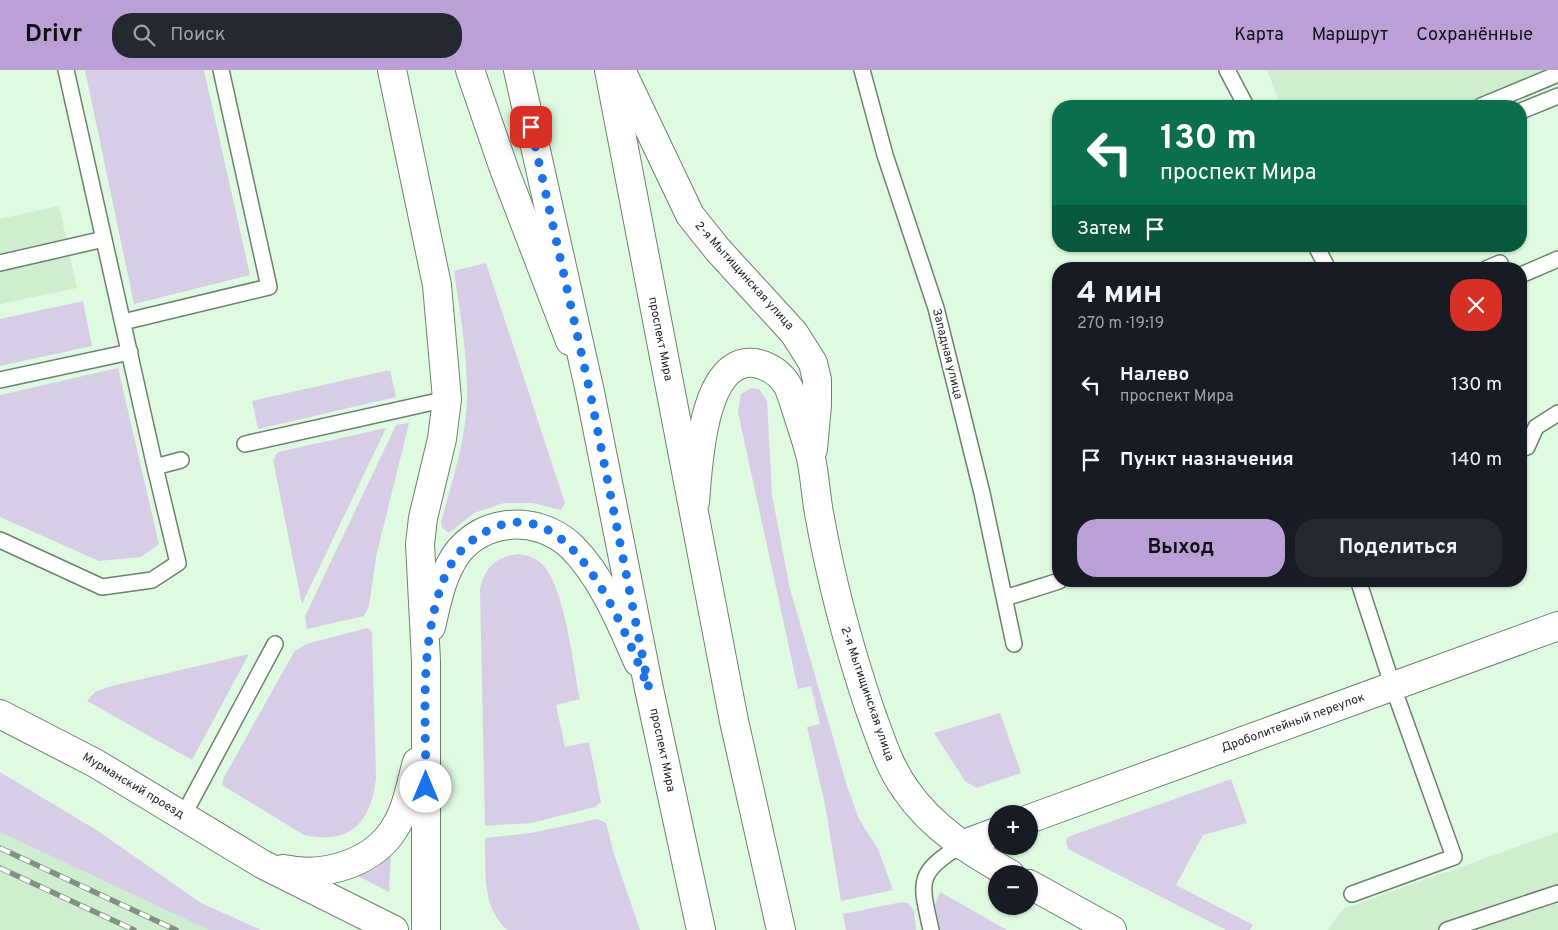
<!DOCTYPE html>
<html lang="ru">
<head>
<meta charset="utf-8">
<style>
  body { margin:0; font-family:Overpass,sans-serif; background:#242831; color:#f1f3f6; height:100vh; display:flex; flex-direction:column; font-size:19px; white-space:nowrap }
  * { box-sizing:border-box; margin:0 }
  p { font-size:16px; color:#9ea1a6 }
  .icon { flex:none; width:28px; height:28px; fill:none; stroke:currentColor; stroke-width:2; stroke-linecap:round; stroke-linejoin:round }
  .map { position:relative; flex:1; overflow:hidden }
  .side { position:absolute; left:1052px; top:192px; width:475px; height:325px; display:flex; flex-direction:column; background:#171b24; border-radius:20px; box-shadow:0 1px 4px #0004 }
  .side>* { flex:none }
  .banner { position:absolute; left:1052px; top:30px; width:475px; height:152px; border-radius:20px; box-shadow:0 1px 4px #0004; background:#0b6e4f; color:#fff; overflow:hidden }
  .buttons { position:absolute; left:988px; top:735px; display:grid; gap:10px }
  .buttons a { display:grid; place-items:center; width:50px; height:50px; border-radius:50%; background:#171b24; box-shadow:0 1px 4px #0004; font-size:25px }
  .pin { position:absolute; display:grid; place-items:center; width:42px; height:42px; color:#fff; margin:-21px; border-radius:10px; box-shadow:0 2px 8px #0006 }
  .me { position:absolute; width:55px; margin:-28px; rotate:0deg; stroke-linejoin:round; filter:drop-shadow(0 0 4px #0008) }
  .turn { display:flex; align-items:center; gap:18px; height:105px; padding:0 25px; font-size:22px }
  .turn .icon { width:65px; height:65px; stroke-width:2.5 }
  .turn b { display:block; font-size:35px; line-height:42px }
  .then { display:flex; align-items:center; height:48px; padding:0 25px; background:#0003; gap:10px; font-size:19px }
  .round { display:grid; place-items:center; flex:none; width:52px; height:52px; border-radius:20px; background:#242831 }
  .headline { display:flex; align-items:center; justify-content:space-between; height:85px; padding:0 25px }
  h1 { font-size:30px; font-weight:700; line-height:38px }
  .action { display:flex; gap:10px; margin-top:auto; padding:10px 25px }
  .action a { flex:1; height:58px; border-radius:20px; background:#baa0d6; color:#111; font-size:20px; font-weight:700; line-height:58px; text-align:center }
  .action a+a { background:#242831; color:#f1f3f6 }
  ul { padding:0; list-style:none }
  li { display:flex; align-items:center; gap:15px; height:75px; padding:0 25px }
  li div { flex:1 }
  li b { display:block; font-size:19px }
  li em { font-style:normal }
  header { display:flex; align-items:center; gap:30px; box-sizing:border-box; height:70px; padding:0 25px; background:#baa0d6; color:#111 }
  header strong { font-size:24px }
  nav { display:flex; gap:28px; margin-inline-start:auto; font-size:18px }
  .search { width:350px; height:45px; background:#242831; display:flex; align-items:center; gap:12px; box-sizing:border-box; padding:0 18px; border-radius:20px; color:#9ea1a6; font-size:19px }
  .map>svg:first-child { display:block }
  .built { fill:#cfeed0 }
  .green { fill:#d8cde7 }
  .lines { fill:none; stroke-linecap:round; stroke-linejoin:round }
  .lane-casing { stroke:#6b826c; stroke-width:18 }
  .street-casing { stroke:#6b826c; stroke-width:30 }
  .secondary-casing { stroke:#6b826c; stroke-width:30 }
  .primary-casing { stroke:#6b826c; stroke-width:30 }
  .lane { stroke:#fff; stroke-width:15 }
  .street { stroke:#fff; stroke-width:28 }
  .secondary { stroke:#fff; stroke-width:28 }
  .primary { stroke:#fff; stroke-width:28 }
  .rail-casing { stroke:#819282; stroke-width:5.5 }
  .rail { stroke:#fff; stroke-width:4; stroke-dasharray:11; stroke-linecap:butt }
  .route { stroke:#1a73e8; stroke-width:9; stroke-dasharray:0 16.2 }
  .labels { text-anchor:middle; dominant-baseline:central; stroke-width:4; stroke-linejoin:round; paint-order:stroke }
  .street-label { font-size:12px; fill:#1c251d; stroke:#fff }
</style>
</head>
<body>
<header>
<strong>Drivr</strong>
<div class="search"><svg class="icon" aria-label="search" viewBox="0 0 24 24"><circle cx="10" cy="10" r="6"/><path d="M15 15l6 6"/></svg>Поиск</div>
<nav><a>Карта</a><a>Маршрут</a><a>Сохранённые</a></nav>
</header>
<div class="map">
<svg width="1558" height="860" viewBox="0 0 1558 860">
  <rect width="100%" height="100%" fill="#e0f9e1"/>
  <!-- built -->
  <path class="built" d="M1267 0H1558V15L1506 36H1281Z
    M59 136 77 218 0 234V149Z
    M0 737 201 833 261 860H0Z
    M1558 762V860H1328L1343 839Z"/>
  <!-- green -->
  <path class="green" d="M85 0H204L250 205 134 234Z
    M486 193 565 433 561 440 533 433H504L474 443 449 463 442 458 441 452C452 411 467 367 467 324 467 283 460 242 454 201Z
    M83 231 92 276 0 296V249Z
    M118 298 159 474 141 487 99 491 0 447V325Z
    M390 300 396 327 258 359 252 331Z
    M751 318 759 319 767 331 772 425 790 519 847 716 859 749 878 779 893 820 841 831 825 734 807 657 820 654 811 616 798 619 738 342 741 324Z
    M409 353 376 487 369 536 364 546 307 559 305 546 396 355Z
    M386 358 302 534 273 390 278 382Z
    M518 484C526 485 533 487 540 492 565 513 573 596 580 629L556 635 565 677 589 672 601 732 595 737 531 753 485 756 480 519C485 497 496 487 518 484Z
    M367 558 372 561 376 708C371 753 350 775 304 765L222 715 223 709 294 582 306 574Z
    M249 584 192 690 87 631 95 622 108 617Z
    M1000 643 1021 703 976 718 965 711 934 663Z
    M0 702 98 761 201 833 261 860H209L0 762Z
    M1231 709 1247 753 1203 765 1176 815 1253 855 1250 860H1226L1068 779 1066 773 1067 768 1073 765Z
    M597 749 606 753 614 784 640 860H507C481 836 486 801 485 768L531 763Z
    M391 786 389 822 358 806 375 799Z
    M940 822 1007 860H940L935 835Z
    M902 832 908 833 914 841 916 860H846L843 844Z"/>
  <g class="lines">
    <!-- lane casing -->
    <g class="lane-casing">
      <path id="lane" d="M66 0 155 397 181 390
        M862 0 885 85 936 238 982 423 1014 574
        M1227 0 1246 36
        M1481 36 1558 4
        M1521 41 1558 26
        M1316 176 1328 199
        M0 193 104 169
        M1486 199 1500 193
        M1521 205 1558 189
        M123 252 269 217 221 0
        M0 310 130 282
        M245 374 447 329
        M1521 379 1527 377 1536 357 1558 343
        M0 470 102 517 152 510 178 493 155 397
        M1005 528 1059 511
        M183 746 275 574
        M1352 824 1454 787 1393 617 1360 516 1361 511
        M931 860C920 810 916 804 961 775
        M1447 860 1558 823"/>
    </g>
    <!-- street casing -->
    <g class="street-casing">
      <path id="street" d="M1029 749 1558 556
        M961 775 996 762"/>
    </g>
    <!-- secondary casing -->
    <g class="secondary-casing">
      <path id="secondary" d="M392 0 437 215 447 329 442 369 423 448 420 474 426 591V860
        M470 0 504 99 570 271
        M621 0 690 145 718 180 794 263 813 293 817 310V335L813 379
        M695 432C698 397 702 286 755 293 770 296 780 303 788 316 792 325 795 336 798 345 803 361 809 377 812 393 815 410 816 426 819 443 831 510 848 575 870 640 880 667 889 697 906 720 932 758 971 782 1010 804
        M431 557C436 536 440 514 450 495 473 448 536 442 572 477 602 507 621 553 638 592
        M0 644 95 693 262 794 394 860
        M283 799C325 808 376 793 397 754 408 736 411 712 417 692
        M1029 814 1112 860"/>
    </g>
    <!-- primary casing -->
    <g class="primary-casing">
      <path id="primary" d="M518 0 590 322 649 619 701 860
        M609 0 734 651 781 860"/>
    </g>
    <!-- lane -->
    <use href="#lane" class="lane"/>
    <!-- street -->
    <use href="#street" class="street"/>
    <!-- secondary -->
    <use href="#secondary" class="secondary"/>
    <!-- primary -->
    <use href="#primary" class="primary"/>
    <!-- rail casing -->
    <g class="rail-casing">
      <path id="rail" d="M0 778 176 860
        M0 798 134 860"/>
    </g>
    <!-- rail -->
    <use href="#rail" class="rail"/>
  </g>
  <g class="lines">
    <!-- route -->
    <path class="route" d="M426 717C426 650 419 578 442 514 451 488 466 471 491 459 573 419 626 565 649 619L590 322 531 57"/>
  </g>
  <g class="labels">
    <!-- street labels -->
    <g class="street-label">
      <text transform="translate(744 206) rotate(48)">2-я Мытищинская улица</text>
      <text transform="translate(660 269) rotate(79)">проспект Мира</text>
      <text transform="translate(947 284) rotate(76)">Западная улица</text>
      <text transform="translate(867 624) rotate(71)">2-я Мытищинская улица</text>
      <text transform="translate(1293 653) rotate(-20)">Дроболитейный переулок</text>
      <text transform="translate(662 680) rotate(78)">проспект Мира</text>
      <text transform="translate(133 716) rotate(31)">Мурманский проезд</text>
    </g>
  </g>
</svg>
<div class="buttons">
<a>+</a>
<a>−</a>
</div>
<div class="pin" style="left:531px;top:57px;background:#d93025"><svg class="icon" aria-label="arrive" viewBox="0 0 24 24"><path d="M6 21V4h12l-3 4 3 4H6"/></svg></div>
<svg class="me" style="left:426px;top:717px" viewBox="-20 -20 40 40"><circle r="19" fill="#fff"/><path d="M0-13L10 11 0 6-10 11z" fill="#1a73e8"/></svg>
<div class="banner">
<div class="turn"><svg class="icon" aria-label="left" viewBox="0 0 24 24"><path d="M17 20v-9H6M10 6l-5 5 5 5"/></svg><div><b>130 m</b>проспект Мира</div></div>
<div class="then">Затем<svg class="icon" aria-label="arrive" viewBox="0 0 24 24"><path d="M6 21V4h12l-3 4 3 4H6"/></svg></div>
</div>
<section class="side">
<div class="headline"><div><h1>4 мин</h1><p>270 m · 19:19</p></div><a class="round" style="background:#d93025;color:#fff"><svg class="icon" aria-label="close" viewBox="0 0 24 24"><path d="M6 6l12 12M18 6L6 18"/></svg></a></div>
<ul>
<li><svg class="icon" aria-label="left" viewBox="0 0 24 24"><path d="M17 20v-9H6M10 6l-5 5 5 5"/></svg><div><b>Налево</b><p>проспект Мира</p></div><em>130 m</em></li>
<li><svg class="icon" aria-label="arrive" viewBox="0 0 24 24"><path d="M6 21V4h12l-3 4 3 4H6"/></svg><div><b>Пункт назначения</b></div><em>140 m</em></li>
</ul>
<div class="action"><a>Выход</a><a>Поделиться</a></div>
</section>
</div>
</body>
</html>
